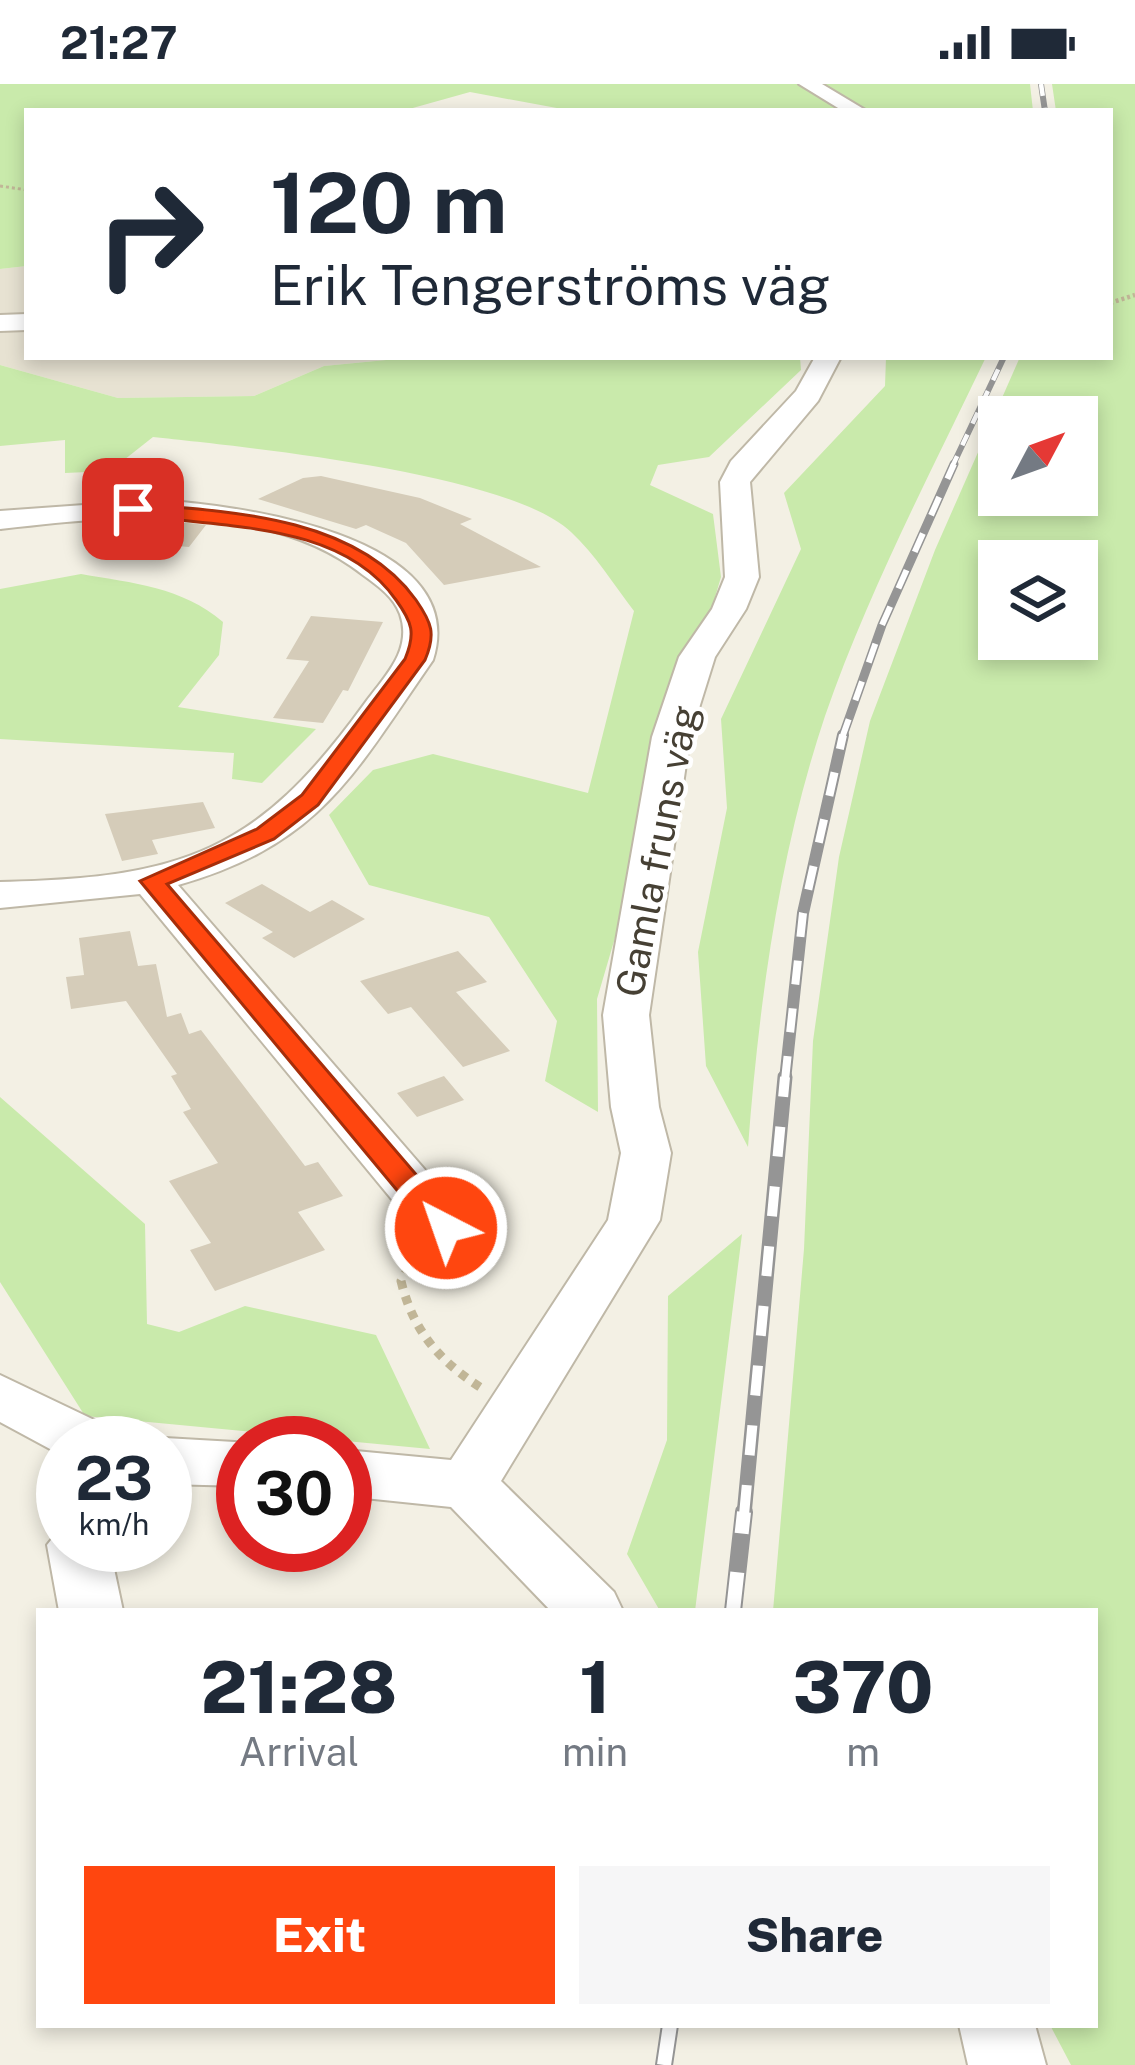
<!DOCTYPE html>
<html lang="en">
<head>
<meta charset="utf-8">
<style>
  body { margin:0; font-family:"Public Sans",sans-serif; background:#f6f6f7; color:#1f2937; height:100vh; display:flex; flex-direction:column; font-size:45px; white-space:nowrap }
  * { box-sizing:border-box; margin:0 }
  p { font-size:39px; color:#747a83 }
  .icon { flex:none; width:66px; height:66px; fill:none; stroke:currentColor; stroke-width:2; stroke-linecap:round; stroke-linejoin:round }
  .map { position:relative; flex:1; overflow:hidden }
  .drawer { position:absolute; left:36px; top:1524px; width:1062px; height:420px; display:flex; flex-direction:column; background:#fff; border-radius:0px; box-shadow:0 6px 18px #0003 }
  .drawer>* { flex:none }
  .top-card { position:absolute; left:24px; top:24px; width:1089px; height:252px; border-radius:0px; box-shadow:0 6px 18px #0003; background:#fff; color:#1f2937; overflow:hidden }
  .needle { width:78px; rotate:49deg }
  .buttons { position:absolute; left:978px; top:312px; display:grid; gap:24px }
  .buttons a { display:grid; place-items:center; width:120px; height:120px; border-radius:0px; background:#fff; box-shadow:0 6px 18px #0003; font-size:60px }
  .speed { position:absolute; left:36px; top:1332px; display:flex; gap:24px; font-size:60px; font-weight:700; text-align:center }
  .speed>* { display:grid; place-content:center; width:156px; height:156px; border-radius:50%; background:#fff; box-shadow:0 6px 18px #0003; line-height:1 }
  .speed small { font-size:30px; font-weight:400 }
  .speed .limit { border:18px solid #d22; background:#fff; color:#111 }
  .pin { position:absolute; display:grid; place-items:center; width:102px; height:102px; color:#fff; margin:-51px; border-radius:24px; box-shadow:0 6px 18px #0006 }
  .me { position:absolute; width:132px; margin:-66px; rotate:319deg; stroke-linejoin:round; filter:drop-shadow(0 0 9px #0008) }
  .turn { display:flex; align-items:center; gap:42px; height:252px; padding:0 48px; font-size:54px }
  .turn .icon { width:156px; height:156px; stroke-width:2.5 }
  .turn b { display:block; font-size:84px; line-height:102px }
  .eta { display:flex; justify-content:space-evenly; align-items:center; height:204px; text-align:center }
  .eta b { font-size:72px; font-weight:800; line-height:84px }
  .primary-button { display:flex; gap:24px; margin-top:auto; padding:24px 48px }
  .primary-button a { flex:1; height:138px; border-radius:0px; background:#ff460f; color:#fff; font-size:48px; font-weight:800; line-height:138px; text-align:center }
  .primary-button a+a { background:#f6f6f7; color:#1f2937 }
  .status { display:flex; justify-content:space-between; align-items:center; height:84px; padding:0 60px; background:#fff; direction:ltr }
  .status svg { height:33px; fill:currentColor }
  .map>svg:first-child { display:block }
  .residential { fill:#e7e2d2 }
  .green { fill:#c9eaab; fill-rule:evenodd }
  .building { fill:#d5ccb9 }
  .lines { fill:none; stroke-linecap:round; stroke-linejoin:round }
  .minor-casing { stroke:#bfb8a7; stroke-width:4 }
  .path-far2 { stroke:#c1b697; stroke-width:3; stroke-dasharray:3 3; stroke-linecap:butt }
  .path-far1 { stroke:#c1b697; stroke-width:4.5; stroke-dasharray:3 3; stroke-linecap:butt }
  .path { stroke:#c1b697; stroke-width:9; stroke-dasharray:8 8; stroke-linecap:butt }
  .minor { fill:#fff; fill-rule:evenodd }
  .rail-far4-casing { stroke:#959595; stroke-width:6 }
  .rail-far3-casing { stroke:#959595; stroke-width:9 }
  .rail-far2-casing { stroke:#959595; stroke-width:12 }
  .rail-far1-casing { stroke:#959595; stroke-width:15 }
  .rail-casing { stroke:#959595; stroke-width:18 }
  .rail-far4 { stroke:#fff; stroke-width:4.5; stroke-dasharray:12; stroke-linecap:butt }
  .rail-far3 { stroke:#fff; stroke-width:6; stroke-dasharray:20; stroke-linecap:butt }
  .rail-far2 { stroke:#fff; stroke-width:8; stroke-dasharray:24; stroke-linecap:butt }
  .rail-far1 { stroke:#fff; stroke-width:10; stroke-dasharray:30; stroke-linecap:butt }
  .rail { stroke:#fff; stroke-width:14; stroke-dasharray:39; stroke-linecap:butt }
  .route { fill:#ff460f; stroke:#a62e0a; stroke-width:3 }
  .labels { text-anchor:middle; dominant-baseline:central; stroke-width:9; stroke-linejoin:round; paint-order:stroke }
  .street-label { font-size:39px; fill:#464034; stroke:#fff }
</style>
</head>
<body>
<div class="status"><b>21:27</b><svg viewBox="0 0 49 12"><path d="M0 12V9h3v3zM5 12V6h3v6zM10 12V3h3v9zM15 12V0h3v12zM26 1h20v11H26zM47 4h2v5h-2z"/></svg></div>
<div class="map">
<svg width="1135" height="1981" viewBox="0 0 1135 1981">
  <rect width="100%" height="100%" fill="#f3f0e4"/>
  <!-- residential -->
  <path class="residential" d="M27 182V273H417L324 282 254 312 118 314 0 281V185Z"/>
  <!-- green -->
  <path class="green" d="M0 0H1030L1033 27H573L470 8 402 27H27V182L0 185Z
    M1052 0H1135V1981H1071L1050 1941H1095V1527H773L804 1165 813 957 839 773 870 637 935 466 1020 273H1110V27H1056ZM1077 333V411H999V333ZM1077 477V555H999V477Z
    M417 273H800L801 286 709 373 658 381 650 401 713 430 721 493 597 915 598 1028 545 997 557 937 489 833 369 801 329 731 373 686 433 670 588 709 634 527C614 501 595 470 571 448 507 388 244 363 153 353L110 387 65 389V356L0 362V281L118 314 254 312 324 282Z
    M886 273H986C930 390 868 508 825 632 779 769 759 919 748 1063L706 982 698 868 727 724 721 635 801 465 784 409 885 302Z
    M81 490C133 499 182 503 223 538L219 571 178 623 316 645 262 699 232 695 234 669 0 655V505Z
    M0 1013 145 1140 147 1240 179 1248 245 1222 376 1251 430 1365 85 1332 0 1198Z
    M742 1150 695 1527H660L627 1470 667 1356 668 1212Z"/>
  <!-- building -->
  <path class="building" d="M321 392 420 414 472 435 460 440 541 483 444 501 406 459 366 441 356 445 258 415 303 394Z
    M118 439H188L206 441 189 463 154 460 149 469 103 468Z
    M311 532 383 538 348 607 343 606 323 639 273 634 309 577 286 575Z
    M203 718 215 744 152 756 158 770 122 777 105 730Z
    M262 800 310 828 332 816 365 835 294 874 262 854 273 848 225 819Z
    M130 847 138 882 156 880 167 933 181 929 189 950 201 946 305 1082 318 1078 343 1112 298 1128 325 1166 215 1207 190 1166 211 1159 169 1097 218 1079 183 1028 191 1025 171 992 177 990 126 917 71 925 66 893 84 891 79 854Z
    M458 867 487 898 456 908 510 967 463 983 411 923 388 930 360 897Z
    M444 992 464 1016 417 1033 397 1009Z"/>
  <g class="lines">
    <!-- minor casing -->
    <g class="minor-casing">
      <path id="minor" d="M799 0H822L867 27H843Z
        M27 230V246L0 247V231Z
        M815 273H841L818 317 750 398 759 493 746 525 715 573 690 653 649 931 659 1023 671 1069 660 1136 501 1397 614 1508 623 1527H551L451 1423 345 1412V1366L451 1376 608 1136 621 1069 611 1023 603 931 652 653 679 573 712 525 725 493 720 398 731 377 796 307Z
        M154 416C232 420 473 450 433 576 353 691 321 760 178 801L465 1132 472 1145 465 1158 446 1163 427 1158 140 810 0 824V798C182 794 257 769 365 619 384 593 413 566 400 530 393 512 378 502 363 491 266 414 114 432 0 445V427Z
        M0 1291 109 1343 117 1359H63V1372L0 1338Z
        M165 1354 252 1359H243V1402L165 1400V1359H150Z
        M63 1441V1461H109L123 1527H59L47 1461Z
        M959 1941H1035L1046 1981H968Z"/>
    </g>
    <!-- path-far2 -->
    <path class="path-far2" d="M0 102 27 106"/>
    <!-- path-far1 -->
    <path class="path-far1" d="M1110 219 1135 211"/>
    <!-- path -->
    <path class="path" d="M417 1169 401 1197C413 1246 438 1276 480 1303"/>
    <!-- minor -->
    <use href="#minor" class="minor"/>
    <!-- rail-far4 casing -->
    <g class="rail-far4-casing">
      <path id="rail-far4" d="M1041 0 1045 27
        M952 383 1004 273"/>
    </g>
    <!-- rail-far3 casing -->
    <g class="rail-far3-casing">
      <path id="rail-far3" d="M842 654 882 541 954 380"/>
    </g>
    <!-- rail-far2 casing -->
    <g class="rail-far2-casing">
      <path id="rail-far2" d="M785 996 803 829 843 651"/>
    </g>
    <!-- rail-far1 casing -->
    <g class="rail-far1-casing">
      <path id="rail-far1" d="M744 1431 785 993"/>
    </g>
    <!-- rail casing -->
    <g class="rail-casing">
      <path id="rail" d="M733 1527 744 1428
        M664 1981 670 1941"/>
    </g>
    <!-- rail-far4 -->
    <use href="#rail-far4" class="rail-far4"/>
    <!-- rail-far3 -->
    <use href="#rail-far3" class="rail-far3"/>
    <!-- rail-far2 -->
    <use href="#rail-far2" class="rail-far2"/>
    <!-- rail-far1 -->
    <use href="#rail-far1" class="rail-far1"/>
    <!-- rail -->
    <use href="#rail" class="rail"/>
  </g>
  <!-- route -->
  <path class="route" d="M133 420C228 427 356 432 416 516 432 539 436 550 425 576L318 721 274 755 167 800 456 1137 460 1144 456 1152H435L140 797 257 745 302 711 405 575C416 549 412 538 396 516 339 434 212 445 127 429L124 425Z"/>
  <g class="labels">
    <!-- street labels -->
    <g class="street-label">
      <text transform="translate(657 767) rotate(-79)">Gamla fruns väg</text>
    </g>
  </g>
</svg>
<div class="buttons">
<a><svg class="needle" viewBox="-14 -14 28 28"><path d="M0-13l5 13h-10z" fill="#e53935"/><path d="M0 13l5-13h-10z" fill="#747a83"/></svg></a>
<a><svg class="icon" aria-label="layers" viewBox="0 0 24 24"><path d="M12 4l9 5-9 5-9-5zM3 14l9 5 9-5"/></svg></a>
</div>
<div class="speed"><div>23<small>km/h</small></div><div class="limit">30</div></div>
<div class="pin" style="left:133px;top:425px;background:#d93025"><svg class="icon" aria-label="arrive" viewBox="0 0 24 24"><path d="M6 21V4h12l-3 4 3 4H6"/></svg></div>
<svg class="me" style="left:446px;top:1144px" viewBox="-20 -20 40 40"><circle r="17" fill="#ff460f" stroke="#fff" stroke-width="3"/><path d="M0-11L8 9 0 5-8 9z" fill="#fff"/></svg>
<div class="top-card">
<div class="turn"><svg class="icon" aria-label="right" viewBox="0 0 24 24"><path d="M7 20v-9h11M14 6l5 5-5 5"/></svg><div><b>120 m</b>Erik Tengerströms väg</div></div>
</div>
<section class="drawer">
<div class="eta">
<div><b>21:28</b><p>Arrival</p></div>
<div><b>1</b><p>min</p></div>
<div><b>370</b><p>m</p></div>
</div>
<div class="primary-button"><a>Exit</a><a>Share</a></div>
</section>
</div>
</body>
</html>
